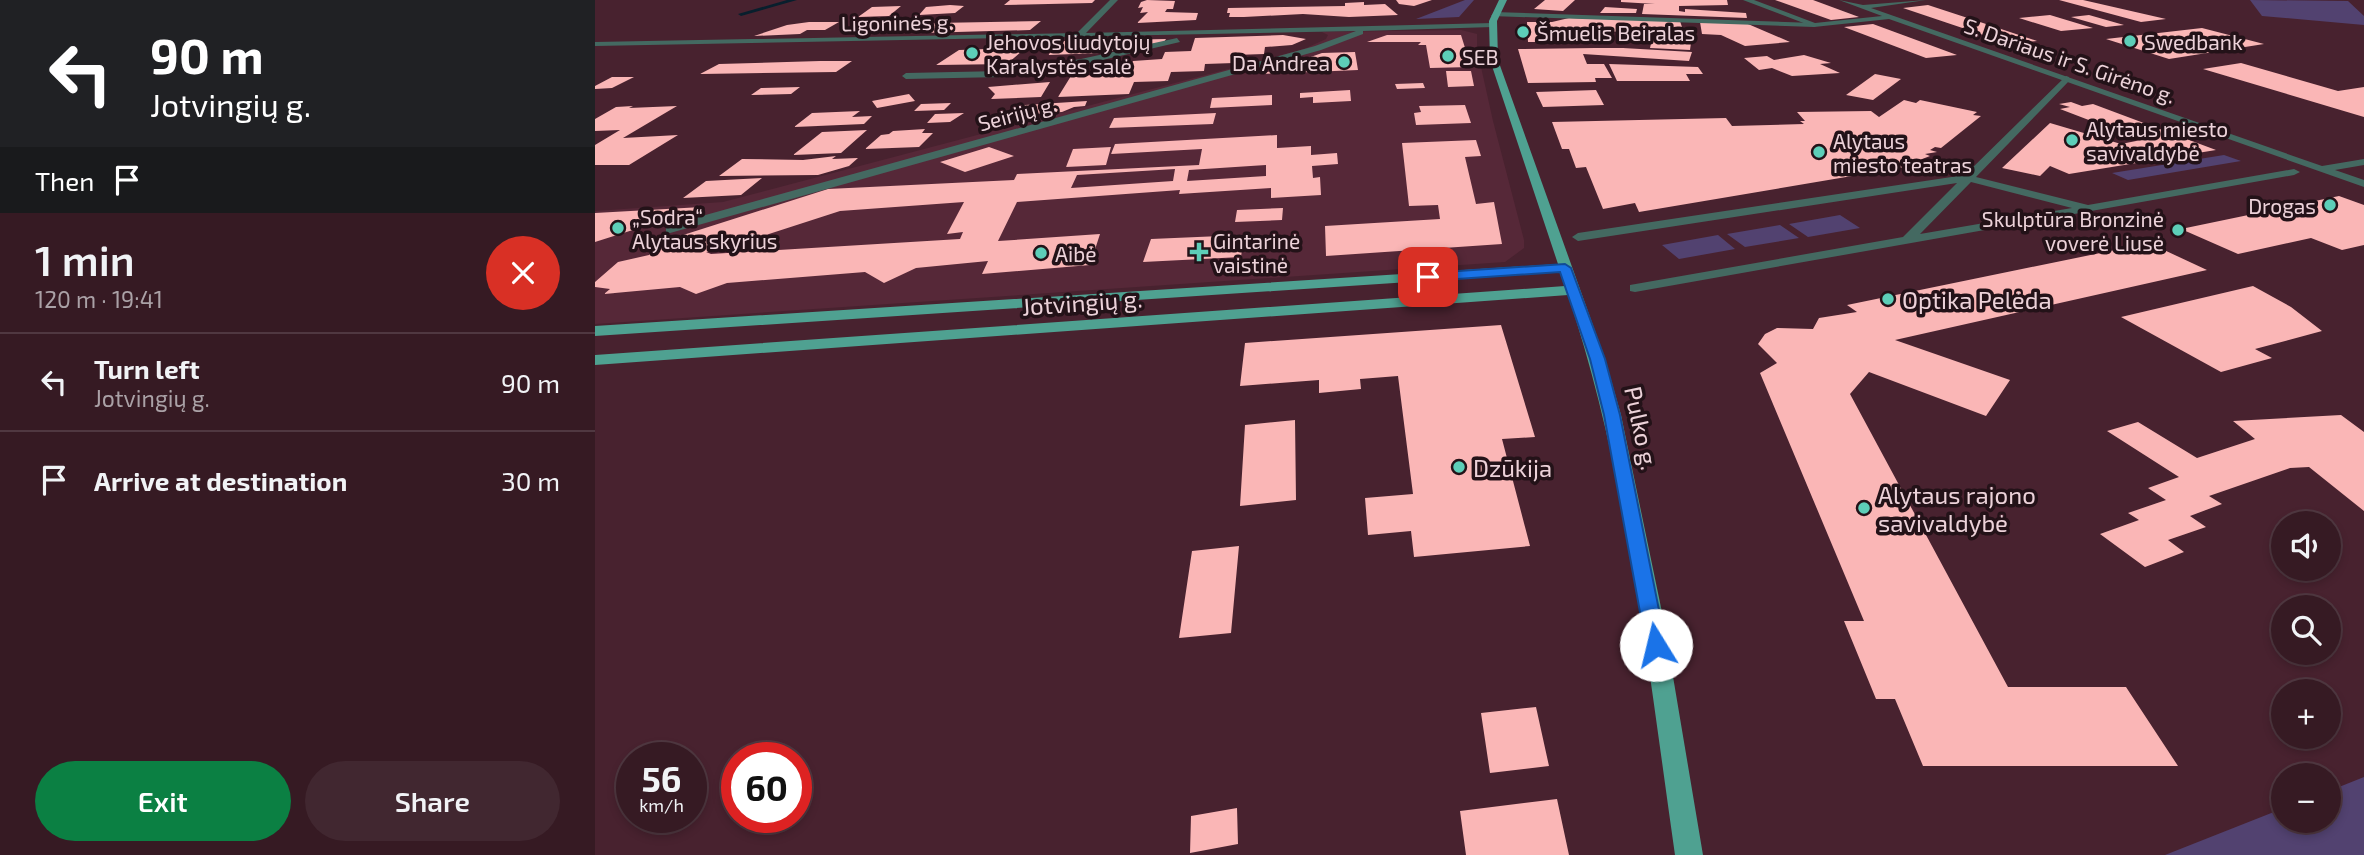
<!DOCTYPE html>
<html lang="en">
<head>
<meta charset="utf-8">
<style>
  body { margin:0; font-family:"Exo 2",sans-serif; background:#412730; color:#f1f3f6; height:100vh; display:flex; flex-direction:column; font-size:26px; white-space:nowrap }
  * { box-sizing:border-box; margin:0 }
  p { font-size:23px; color:#aaa1a6 }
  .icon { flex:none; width:38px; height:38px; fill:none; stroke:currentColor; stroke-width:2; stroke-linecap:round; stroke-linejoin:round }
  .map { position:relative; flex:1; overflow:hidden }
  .side { display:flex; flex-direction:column; background:#361a23; width:595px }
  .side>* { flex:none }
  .top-card { background:#202124; color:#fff; overflow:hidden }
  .fabs { position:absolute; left:1676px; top:511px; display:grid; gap:14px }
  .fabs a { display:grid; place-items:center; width:70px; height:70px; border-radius:50%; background:#361a23; box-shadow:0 4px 10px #0003,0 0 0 2px #503841; font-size:35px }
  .speed { position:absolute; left:21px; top:742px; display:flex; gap:14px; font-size:35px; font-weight:700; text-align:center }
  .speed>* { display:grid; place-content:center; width:91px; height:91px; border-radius:50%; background:#361a23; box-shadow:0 4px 10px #0003,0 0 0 2px #503841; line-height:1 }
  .speed small { font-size:18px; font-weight:400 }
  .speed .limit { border:10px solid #d22; background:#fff; color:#111 }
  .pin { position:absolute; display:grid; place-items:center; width:60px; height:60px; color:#fff; margin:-30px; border-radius:14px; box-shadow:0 4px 10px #0006 }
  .me { position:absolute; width:77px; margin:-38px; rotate:351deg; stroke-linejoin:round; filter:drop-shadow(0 0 5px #0008) }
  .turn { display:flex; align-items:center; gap:24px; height:147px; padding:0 35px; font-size:32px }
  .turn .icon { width:91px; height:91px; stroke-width:2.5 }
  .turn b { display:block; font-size:49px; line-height:60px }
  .then { display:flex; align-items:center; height:66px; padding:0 35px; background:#0003; gap:14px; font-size:26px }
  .round { display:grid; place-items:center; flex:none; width:74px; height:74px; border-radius:37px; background:#412730 }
  .head { display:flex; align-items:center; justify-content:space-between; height:119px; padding:0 35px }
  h1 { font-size:42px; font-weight:600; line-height:52px }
  .button { display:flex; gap:14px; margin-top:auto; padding:14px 35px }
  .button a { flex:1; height:80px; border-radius:42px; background:#0b8043; color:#fff; font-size:28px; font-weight:600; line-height:80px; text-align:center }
  .button a+a { background:#412730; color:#f1f3f6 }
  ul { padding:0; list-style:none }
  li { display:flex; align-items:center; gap:21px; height:98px; padding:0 35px; border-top:2px solid #503841 }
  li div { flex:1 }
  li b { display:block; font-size:26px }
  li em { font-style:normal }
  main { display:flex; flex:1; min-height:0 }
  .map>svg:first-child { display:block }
  .built { fill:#562838 }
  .green { fill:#524270 }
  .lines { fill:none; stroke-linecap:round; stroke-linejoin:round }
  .stream { fill:#081f2d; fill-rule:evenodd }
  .building { fill:#fab6b6; fill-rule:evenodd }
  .pedestrian { fill:#446961; fill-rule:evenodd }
  .minor { fill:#446961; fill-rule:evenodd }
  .primary { fill:#4fa191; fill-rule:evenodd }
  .route { fill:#1a73e8; stroke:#114b97; stroke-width:2 }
  .poi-dot { fill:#5dceb8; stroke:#231218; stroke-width:2.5 }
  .labels { text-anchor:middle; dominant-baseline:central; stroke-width:7; stroke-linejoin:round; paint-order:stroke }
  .far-street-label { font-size:21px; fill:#ecd2d9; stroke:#231218 }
  .far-poi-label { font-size:21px; fill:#ecd2d9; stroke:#231218; text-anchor:start }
  .poi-label { font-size:24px; fill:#ecd2d9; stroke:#231218; text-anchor:start }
  .street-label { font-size:24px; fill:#ecd2d9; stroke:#231218 }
</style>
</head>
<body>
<main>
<section class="side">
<div class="top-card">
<div class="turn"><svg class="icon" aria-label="left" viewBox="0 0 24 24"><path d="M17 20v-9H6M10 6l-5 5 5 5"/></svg><div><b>90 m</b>Jotvingių g.</div></div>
<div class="then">Then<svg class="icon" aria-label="arrive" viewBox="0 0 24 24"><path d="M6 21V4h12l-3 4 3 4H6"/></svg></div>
</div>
<div class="head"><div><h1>1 min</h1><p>120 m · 19:41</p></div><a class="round" style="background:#d93025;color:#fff"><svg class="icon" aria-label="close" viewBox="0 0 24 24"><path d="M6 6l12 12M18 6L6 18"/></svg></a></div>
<ul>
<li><svg class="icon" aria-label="left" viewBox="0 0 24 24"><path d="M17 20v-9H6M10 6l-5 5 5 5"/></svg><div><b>Turn left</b><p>Jotvingių g.</p></div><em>90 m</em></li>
<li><svg class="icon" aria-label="arrive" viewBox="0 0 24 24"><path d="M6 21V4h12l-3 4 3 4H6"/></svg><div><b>Arrive at destination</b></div><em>30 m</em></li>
</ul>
<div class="button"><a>Exit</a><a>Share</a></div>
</section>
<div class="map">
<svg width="1769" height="855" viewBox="0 0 1769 855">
  <rect width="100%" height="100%" fill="#48222f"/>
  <!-- built -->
  <path class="built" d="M866 30 882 34V49L898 121 929 240V248L910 262 0 324V211L128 202 709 49 731 39 733 35 727 32Z"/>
  <!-- green -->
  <path class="green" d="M870 0H879L864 17 821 19Z
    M1655 0 1753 1 1769 16V25L1667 16Z
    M1629 155 1646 161 1533 180 1517 173Z
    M1245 215 1265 228 1213 237 1194 224Z
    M1185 225 1204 238 1150 247 1132 234Z
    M1123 235 1140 249 1084 259 1067 245Z
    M1769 777V855H1570L1689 808V821H1734V791Z"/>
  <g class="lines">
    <!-- stream -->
    <path class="stream" d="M192 0H202L146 16 143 14Z"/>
  </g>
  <!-- building -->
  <path class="building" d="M415 0H500L497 3 409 5Z
    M552 0 580 1 578 9H572L570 12 603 13 601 20 542 23 553 12 545 13 548 7 543 8 546 2Z
    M801 0H837L819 6 804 4Z
    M950 0H980L968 11 939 9Z
    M1026 0H1132L1133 5 1084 6V11L1090 12V9L1151 13 1152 18 1047 14 1049 4H1060L1026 2Z
    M1180 0H1218L1264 17 1236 20Z
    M1464 0H1488L1571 19 1546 22Z
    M769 2V5L790 4 803 15 754 17 708 14 649 17H634L635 13H632L633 8 750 6V3Z
    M355 5 369 6 360 13 324 15 331 7Z
    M1333 5 1388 23 1442 41 1415 44 1308 8Z
    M306 6 294 16 263 17 277 7Z
    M1010 7 1042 9 1041 13H1005Z
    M1455 15 1498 28 1466 31 1424 18Z
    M1494 15 1529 25 1511 27 1476 17Z
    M974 18 1085 21 1089 33 990 31 989 28H965L967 42H933L932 22H957Z
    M309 20 297 29 257 31 270 22Z
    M446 21 435 30 326 33 340 23Z
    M214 22H244L230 30H212L205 34 159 36 192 25Z
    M1105 22 1153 24 1195 42 1150 46 1126 35 1107 34Z
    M1278 24 1362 55 1331 58 1249 27Z
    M1607 28 1669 44 1574 59 1511 39Z
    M688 35 711 39 697 45 670 47 669 54 640 55 639 63 610 64 609 71 576 72 573 81 539 82 534 94 463 97 476 76 501 75 504 70 534 69 538 61 567 59 570 52 596 51 600 38Z
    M792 35H866L876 67 835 68 831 45H823L826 42H772Z
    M571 39 569 42 505 53 453 55 467 41Z
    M1057 39 1096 43 1095 50 1055 48Z
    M1000 48H1028L1097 52 1094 61 988 54 992 64H1009L1017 78H1000L1001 82 933 83 923 49Z
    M392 49 388 52 428 50 412 64 341 65 364 50Z
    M760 52 763 70 667 74 727 53Z
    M1209 55 1236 63 1225 64 1245 73 1197 76 1177 68 1164 70 1149 58 1172 56 1179 60Z
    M225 61H257L241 72 105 74 124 64Z
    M1646 63 1743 91 1769 87V117L1608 69Z
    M1014 64 1103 67 1108 74H1091L1095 81H1022Z
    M851 71H876L879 86 853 87Z
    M1280 74 1306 79 1278 100 1251 95Z
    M17 77H39L17 88 0 89V86Z
    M455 82 446 97 396 99 400 94 393 87Z
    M828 83 830 88 802 89 800 84Z
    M205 87 196 94 156 95 166 88Z
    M755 90 756 101 718 103V97L705 98V93Z
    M1001 90 1009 105 948 107 941 92Z
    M314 94 320 101 282 108 277 101Z
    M677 95V105L615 108 617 98Z
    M1309 100 1321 103 1325 100 1382 112 1378 115 1386 116 1346 148 1340 147 1335 150 1342 152 1330 154 1335 156 1322 161 1328 164 1044 212 1040 203 1008 209 991 167 981 168 974 149H967L957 122 1131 118 1137 126 1209 124 1205 121H1210L1202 112 1276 111 1284 117Z
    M492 101 490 106 479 107 467 112 424 115 430 105Z
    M1476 102 1487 106 1498 104 1621 150 1474 174 1455 166 1445 176 1407 168 1455 123 1526 144 1546 140 1465 109 1475 107 1464 104Z
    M356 103 349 110 319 111 326 104Z
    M870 105 876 123 821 125 819 113 826 112 824 106Z
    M38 106 34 108 82 106 28 138 83 135 34 165H0V145L25 130 0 131V119L21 107Z
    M265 111 257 117 277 116 269 124 199 127 217 113Z
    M369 113 355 122 332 123 340 114Z
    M621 113 618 124 514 128 519 118Z
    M330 129 327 133H338L324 147 270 149 286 135 294 134 298 131Z
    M272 130 246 153 198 155 227 132Z
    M682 135V148L716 146V155L742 153 743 164 717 166 718 178 725 177 726 195 676 198V188L584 194 585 190 422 202 403 241 505 234 495 265 387 274 393 261 321 268 289 283 270 272 132 283 101 294 85 287 9 294 15 289 0 287V282L23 262 54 255 62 247 74 244 63 243 233 189 419 180 422 174 604 165 607 149 516 154 520 144ZM671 165V176L592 181 594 170ZM580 169 578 181 476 188 482 175ZM369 202 352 234 368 232 365 239 116 254 111 252 124 250 245 211Z
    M881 140 886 156 870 157 881 204 899 202 907 244 731 256 730 226 845 219 843 205 814 206 807 143Z
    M394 147 419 156 370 172 345 162Z
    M516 147 511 165 471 167 478 149Z
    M241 156 237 159 263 158 254 166 223 175 124 176 147 159 208 160Z
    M167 178 146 195 88 198 111 181Z
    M1744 196 1769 205V245L1747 250 1716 238 1643 254 1586 229Z
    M107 207V208L0 242V213Z
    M688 208 687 220 640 222 642 210Z
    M649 235 646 257 548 262 556 239Z
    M1554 243 1612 270 1300 340 1415 380 1391 416 1274 372 1255 394 1413 687H1531L1583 766H1328L1300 699H1281L1249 621H1269L1165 373 1182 363 1163 344 1170 334 1182 328 1218 329 1224 318 1262 312 1252 305Z
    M1658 286 1696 307 1727 331 1660 349 1677 358 1626 372 1526 317Z
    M906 325 940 437 907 439 935 546 819 557 816 531 773 535 770 498 818 494 803 376 765 379 766 389 724 393V380L645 386 650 343Z
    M1746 415 1769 432V511L1714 467 1695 468 1614 496 1627 504 1595 516 1611 527 1573 540 1589 552 1550 567 1505 534 1544 520 1533 513 1571 500 1553 488 1584 477 1512 431 1543 422 1602 458 1660 439 1638 421Z
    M700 420 701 500 645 506 650 425Z
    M644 546 636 633 584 638 597 551Z
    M941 707 954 766 895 773 886 713Z
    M962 799 974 855H871L865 811Z
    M642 808 643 844 595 853 596 816Z"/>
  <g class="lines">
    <!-- pedestrian -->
    <path class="pedestrian" d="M899 12 1219 23 1223 25 1219 27 896 16Z
      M1471 76 1474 77V81L1381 177 1493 205 1699 169 1705 172 1699 175 1040 292 1035 291V285L1308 237 1362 183 983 241 977 237 983 233 1370 175ZM1376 182 1477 208 1325 234Z"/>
    <!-- minor -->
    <path class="minor" d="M515 0H523L491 33 898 23 902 25 898 27 768 31V34L726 50 75 233 71 232V226L720 46 761 31 0 46V42L482 33Z
      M1148 0H1159L1220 23 1287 16 1244 0 1268 5 1331 0 1276 8 1727 166 1769 159V165L1740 170 1769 180V187L1294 19 1219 27Z
      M582 38 585 42 486 65 407 77 311 79 307 76 311 73 407 71 486 59Z"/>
    <!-- primary -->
    <path class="primary" d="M904 0H912L902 21 903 60 1010 359 1026 415 1068 617 1108 855H1080C1053 667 1033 475 973 295L0 365V355L970 286 965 272 0 336V326L963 264 895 60 894 21Z"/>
  </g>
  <!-- route -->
  <path class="route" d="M970 264 976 268 1010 359 1025 415 1071 645 1068 651 1061 653 1054 651 1051 645 1009 415 995 359 965 272 833 281 827 277 833 273Z"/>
  <!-- markers -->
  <g class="poi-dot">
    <circle cx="928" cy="32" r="7"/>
    <circle cx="1535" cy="41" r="7"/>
    <circle cx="377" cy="53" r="7"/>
    <circle cx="853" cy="56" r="7"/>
    <circle cx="749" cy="62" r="7"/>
    <circle cx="1477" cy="140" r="7"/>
    <circle cx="1224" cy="152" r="7"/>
    <circle cx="1735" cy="205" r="7"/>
    <circle cx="23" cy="228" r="7"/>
    <circle cx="1583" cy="230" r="7"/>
    <path d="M600.5 241.5h7v7h7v7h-7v7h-7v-7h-7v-7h7z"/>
    <circle cx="446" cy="253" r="7"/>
    <circle cx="1293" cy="299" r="7"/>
    <circle cx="864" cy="467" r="7"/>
    <circle cx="1269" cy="508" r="7"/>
  </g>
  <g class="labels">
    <!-- far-street labels -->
    <g class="far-street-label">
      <text transform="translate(302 22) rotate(-1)">Ligoninės g.</text>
      <text transform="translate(1475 60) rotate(19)">S. Dariaus ir S. Girėno g.</text>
      <text transform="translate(422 113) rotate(-15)">Seirijų g.</text>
    </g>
    <!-- far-poi labels -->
    <g class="far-poi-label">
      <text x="942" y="32">Šmuelis Beiralas</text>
      <text x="391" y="41">Jehovos liudytojų<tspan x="391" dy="24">Karalystės salė</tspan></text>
      <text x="1549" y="41">Swedbank</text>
      <text x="867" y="56">SEB</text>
      <text x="735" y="62" text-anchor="end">Da Andrea</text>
      <text x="1491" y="128">Alytaus miesto<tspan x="1491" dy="24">savivaldybė</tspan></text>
      <text x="1238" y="140">Alytaus<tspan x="1238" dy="24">miesto teatras</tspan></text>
      <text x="1721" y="205" text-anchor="end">Drogas</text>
      <text x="37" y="216">„Sodra“<tspan x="37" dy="24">Alytaus skyrius</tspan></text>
      <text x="1569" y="218" text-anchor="end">Skulptūra Bronzinė<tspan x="1569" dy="24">voverė Liusė</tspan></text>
      <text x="618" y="240">Gintarinė<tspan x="618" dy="24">vaistinė</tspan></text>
      <text x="460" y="253">Aibė</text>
    </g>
    <!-- poi labels -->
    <g class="poi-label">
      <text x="1307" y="299">Optika Pelėda</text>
      <text x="878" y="467">Dzūkija</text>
      <text x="1283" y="494">Alytaus rajono<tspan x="1283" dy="28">savivaldybė</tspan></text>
    </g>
    <!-- street labels -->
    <g class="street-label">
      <text transform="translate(487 302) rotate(-4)">Jotvingių g.</text>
      <text transform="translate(1047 428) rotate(78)">Pulko g.</text>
    </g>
  </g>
</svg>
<div class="fabs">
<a><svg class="icon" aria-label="sound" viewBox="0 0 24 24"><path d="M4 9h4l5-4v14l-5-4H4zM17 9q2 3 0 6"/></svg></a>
<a><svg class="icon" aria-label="search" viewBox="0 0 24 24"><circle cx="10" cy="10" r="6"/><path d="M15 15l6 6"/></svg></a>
<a>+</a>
<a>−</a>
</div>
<div class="speed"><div>56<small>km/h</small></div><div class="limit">60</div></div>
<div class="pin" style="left:833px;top:277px;background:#d93025"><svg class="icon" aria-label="arrive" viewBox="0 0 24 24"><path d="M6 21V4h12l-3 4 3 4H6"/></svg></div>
<svg class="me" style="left:1061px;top:645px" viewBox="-20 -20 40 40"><circle r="19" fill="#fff"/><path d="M0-13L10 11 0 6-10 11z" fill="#1a73e8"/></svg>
</div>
</main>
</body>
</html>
